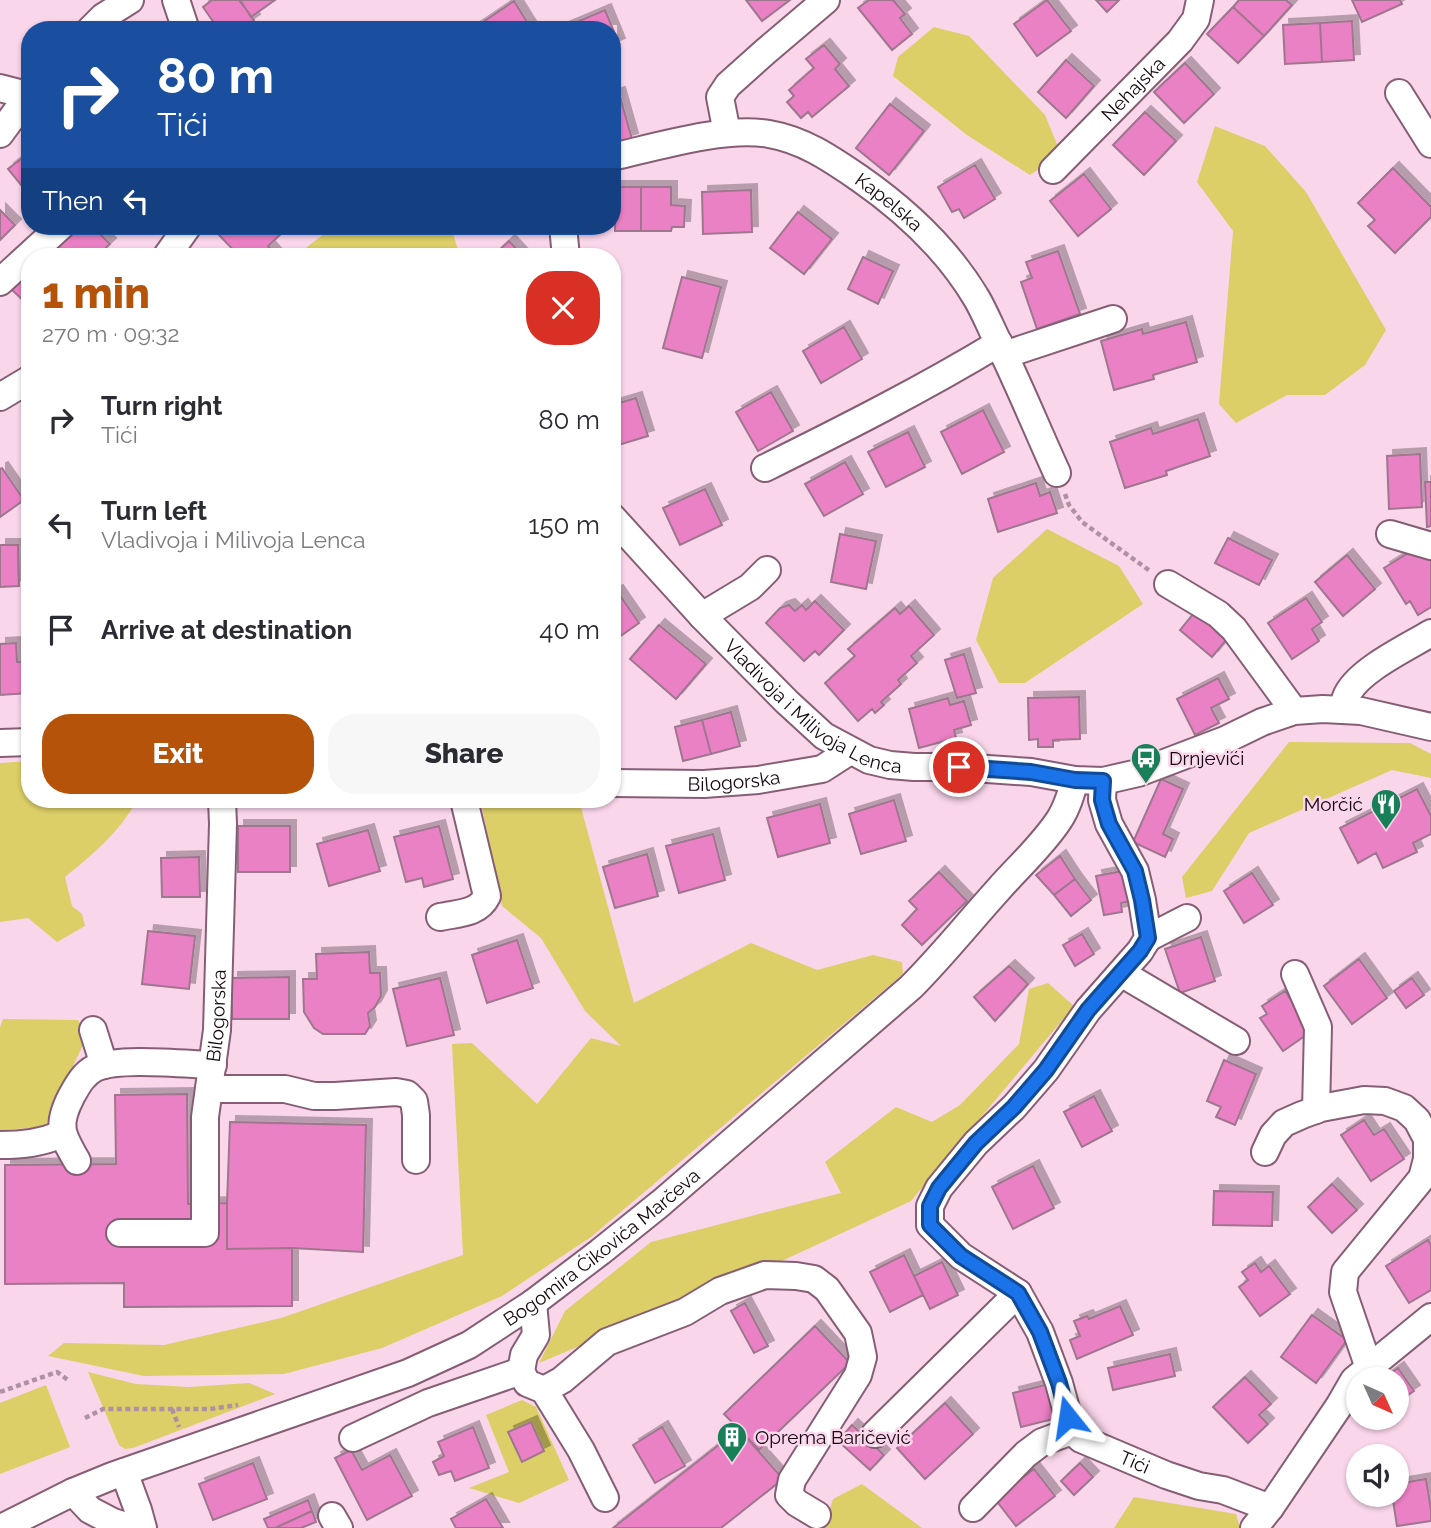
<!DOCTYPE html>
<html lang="en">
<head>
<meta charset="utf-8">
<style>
  body { margin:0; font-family:Raleway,sans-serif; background:#f7f7f7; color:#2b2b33; height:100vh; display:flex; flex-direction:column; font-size:26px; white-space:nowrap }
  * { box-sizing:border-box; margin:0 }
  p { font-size:23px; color:#7c7c81 }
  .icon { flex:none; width:38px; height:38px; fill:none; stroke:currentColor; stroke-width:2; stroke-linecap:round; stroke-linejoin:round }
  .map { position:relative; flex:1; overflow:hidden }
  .side { position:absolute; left:21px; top:248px; width:600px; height:560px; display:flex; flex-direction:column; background:#fff; border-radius:28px; box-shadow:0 2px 5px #0004 }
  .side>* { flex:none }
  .hud { position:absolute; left:21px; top:21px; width:600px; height:214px; border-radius:28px; box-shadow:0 2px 5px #0004; background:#1a4fa0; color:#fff; overflow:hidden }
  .needle { width:46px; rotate:135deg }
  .tools { position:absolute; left:1346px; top:1367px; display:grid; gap:14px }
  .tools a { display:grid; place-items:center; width:63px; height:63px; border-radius:50%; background:#fff; box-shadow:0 2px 5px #0004; font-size:35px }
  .pin { position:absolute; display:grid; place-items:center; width:60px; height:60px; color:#fff; margin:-30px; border:4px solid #fff; border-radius:50%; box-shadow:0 2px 7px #0007 }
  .me { position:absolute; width:77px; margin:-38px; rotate:345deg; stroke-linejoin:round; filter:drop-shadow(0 0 5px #0008) }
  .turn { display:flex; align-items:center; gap:24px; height:147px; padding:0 21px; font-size:32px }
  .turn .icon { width:91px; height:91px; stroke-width:2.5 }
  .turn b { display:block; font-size:49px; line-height:60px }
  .then { display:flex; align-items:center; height:66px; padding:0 21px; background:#0003; gap:14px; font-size:26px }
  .round { display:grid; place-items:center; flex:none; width:74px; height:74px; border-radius:28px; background:#f7f7f7 }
  .headline { display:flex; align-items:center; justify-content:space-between; height:119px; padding:0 21px }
  h1 { font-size:42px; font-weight:800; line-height:52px; color:#b45309 }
  .primary-button { display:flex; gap:14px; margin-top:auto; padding:14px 21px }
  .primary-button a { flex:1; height:80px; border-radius:28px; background:#b45309; color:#fff; font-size:28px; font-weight:800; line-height:80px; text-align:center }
  .primary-button a+a { background:#f7f7f7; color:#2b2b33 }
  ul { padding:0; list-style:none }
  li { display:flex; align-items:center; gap:21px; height:105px; padding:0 21px }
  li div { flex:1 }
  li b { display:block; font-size:26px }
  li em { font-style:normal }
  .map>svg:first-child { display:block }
  .green { fill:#dccf67 }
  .building { fill:#eb81c5; stroke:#9e768e; stroke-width:2; filter:url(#shadow) }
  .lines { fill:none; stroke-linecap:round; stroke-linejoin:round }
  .minor-casing { stroke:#855e75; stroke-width:30 }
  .path { stroke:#ae91a2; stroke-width:4.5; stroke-dasharray:5 3.5; stroke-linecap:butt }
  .minor { stroke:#fff; stroke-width:26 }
  .route-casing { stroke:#114b97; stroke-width:18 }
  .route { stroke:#1a73e8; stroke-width:12 }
  .labels { text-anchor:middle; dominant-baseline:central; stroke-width:5; stroke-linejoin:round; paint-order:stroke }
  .street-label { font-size:19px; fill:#150710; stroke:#fad6eb }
  .poi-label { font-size:19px; fill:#150710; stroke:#fad6eb; text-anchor:start }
</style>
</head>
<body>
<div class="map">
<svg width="1431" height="1528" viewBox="0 0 1431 1528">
  <defs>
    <filter id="shadow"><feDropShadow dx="6" dy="-6" stdDeviation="0" flood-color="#0004"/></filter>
  </defs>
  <rect width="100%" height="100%" fill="#fad6eb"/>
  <!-- green -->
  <path class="green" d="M934 27 969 36 1045 115 1061 154 1030 175 967 135 893 76 898 57Z
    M1215 126 1265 146 1306 192 1386 330 1365 365 1325 395H1287L1236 423 1219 404 1233 231 1197 182Z
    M334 226H445L454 236 460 257H301L302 251Z
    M1047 529 1119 566 1143 604 1025 683H999L976 640 993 578Z
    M1289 742 1410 743 1431 754V778L1392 770 1249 833 1212 891 1186 898 1182 877Z
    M30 761V800H137C120 832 92 855 65 877L72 906 82 914 85 926 57 942 28 918 0 922V763Z
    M550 800H579L634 1003 751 943 817 970 873 955 902 962 903 974 591 1237 502 1296 382 1348 284 1374 144 1376 48 1356 64 1343 164 1345 281 1318 463 1255 452 1044 472 1043 537 1104 591 1038 621 1046 585 1011 541 938 502 906 482 807 517 805Z
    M1048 983 1074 1006 911 1201 771 1266 539 1363 565 1311 651 1242 841 1193 825 1162 896 1107 932 1122 960 1105 1019 1044 1029 989Z
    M3 1019 78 1020 87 1036 45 1127 0 1130V1027Z
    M88 1372 136 1384 189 1387 249 1383 275 1394 133 1448 125 1449 119 1445 116 1438Z
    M46 1385 70 1447 0 1474V1403Z
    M522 1400 536 1407 569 1480 519 1503 469 1488 509 1472 486 1415Z
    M862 1484 922 1528H824L833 1499Z
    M1134 1497 1236 1514 1240 1528H1114Z"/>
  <!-- building -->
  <path class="building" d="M212 0H239L254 20 240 30H219L203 7Z
    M240 0H275L251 17Z
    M746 0H790L762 21Z
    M869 0H893L905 14 900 18 912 34 892 50 858 8Z
    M1047 0 1071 31 1037 56 1014 24Z
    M1096 0H1119L1107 12Z
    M1239 0H1286L1292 5 1264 36 1233 7Z
    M1352 0H1400L1402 4 1362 22Z
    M514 1 532 30H475L474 28Z
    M1233 7 1264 36 1238 63 1207 34Z
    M605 10 619 44 612 47V30H561L560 29Z
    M1352 21 1354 60 1322 62 1320 23Z
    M1320 23 1322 62 1285 64 1283 25Z
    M824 45 840 64 835 69 849 86 812 117 808 112 801 118 787 102 794 96 789 90 814 68 806 59Z
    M1066 60 1094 86 1066 118 1038 92Z
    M1185 63 1214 94 1184 123 1154 92Z
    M619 93 632 139 612 145V95Z
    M890 104 924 131 889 175 856 148Z
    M1145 112 1176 141 1144 175 1113 145Z
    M30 152V196L8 169Z
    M975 165 995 199 964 218 959 209 952 212 938 187Z
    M1393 168 1431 207V217L1395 253 1368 226 1375 220 1358 203Z
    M1084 174 1111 209 1078 236 1050 201Z
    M615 187H641V231H615Z
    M641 187H671V205L685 206 684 227H672L671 231H641Z
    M751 190 752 232 703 234 702 192Z
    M0 210 15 225 0 240Z
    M798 212 832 239 804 274 770 248Z
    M78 226H92L110 244 96 257H67L57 246Z
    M224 226H274L281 234 268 246 275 254 272 257H240L219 235 226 228Z
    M509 241 524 257H492Z
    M1058 251 1080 314 1037 329 1021 282 1032 278 1026 262Z
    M863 257 893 271 878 304 848 289Z
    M30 269V307L11 289Z
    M682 277 721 287 702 358 663 348Z
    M1186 322 1197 362 1153 375 1154 379 1114 390 1101 341 1142 329 1143 334Z
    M844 327 862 359 821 383 803 351Z
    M771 392 793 431 758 451 736 412Z
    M636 398 648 436 612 447V405Z
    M983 410 1004 452 962 474 941 432Z
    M1198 419 1210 456 1166 471 1167 475 1125 488 1110 442 1151 428 1153 434Z
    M908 432 925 467 886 487 868 452Z
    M1420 454 1422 507 1389 509 1387 456Z
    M845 462 863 494 824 516 805 484Z
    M2 468 24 500 0 517V469Z
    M1425 482H1431V526L1427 527Z
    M1036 483 1040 496 1050 492 1057 513 998 532 988 499Z
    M705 489 722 525 680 545 663 508Z
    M840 534 876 541 866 589 831 582Z
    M1228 538 1272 560 1259 585 1215 563Z
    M0 545H18L19 586 0 587Z
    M1421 545 1431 561V607L1418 615 1410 601 1406 604 1384 568Z
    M1347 555 1375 589 1343 616 1315 582Z
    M617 591 639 623 612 642V594Z
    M1306 598 1322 622 1312 629 1319 641 1292 659 1268 623Z
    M815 601 844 630 819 655 815 651 804 661 766 623 780 608 789 605 795 611 802 605 806 610Z
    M909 606 934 635 911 656 917 663 898 680 901 684 881 702 884 705 875 713 872 709 858 721 825 683 855 656 848 649 895 608 900 614Z
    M1194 613 1223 627 1227 639 1212 657 1180 630Z
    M659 625 706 664 676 699 630 659Z
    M16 643 17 662 30 661V693L0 695V644Z
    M964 654 976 693 957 698 945 660Z
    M1218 678 1229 699 1211 708 1219 723 1195 735 1177 699Z
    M1079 697 1080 739 1053 740V747H1038V739L1029 740 1028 698Z
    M948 698 950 705 964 701 971 725 954 730 956 738 919 748 909 709Z
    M731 712 740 746 711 754 702 720Z
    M702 720 711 754 683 761 675 727Z
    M1161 779 1183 789 1163 834 1173 839 1165 857 1133 842Z
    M1417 789 1431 816V834L1413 843 1417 852 1383 868 1376 853 1358 863 1340 828Z
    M894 800 906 841 861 854 849 814Z
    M820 804 830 843 778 857 767 818Z
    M238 826H290V872H238Z
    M439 826 453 879 424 887 422 878 406 882 394 837Z
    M368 830 380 871 329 886 317 844Z
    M713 834 725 880 679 893 666 846Z
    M647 854 658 896 615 908 603 867Z
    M1060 856 1075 879 1054 895 1036 875Z
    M199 857 200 897H162L161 858Z
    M1128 870 1134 900 1121 903 1122 912 1104 915 1096 876Z
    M939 872 967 901 922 945 902 925 917 909 909 901Z
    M1252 873 1273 905 1244 923 1224 891Z
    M1075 879 1091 900 1071 916 1054 895Z
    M148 931 195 936 189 989 142 984Z
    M1082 934 1094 954 1075 966 1063 945Z
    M1201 937 1215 981 1180 993 1165 949Z
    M517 940 533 988 487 1003 472 955Z
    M369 952 370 973H380L381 996 375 1007 368 1013 370 1026 365 1034H323L314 1028 304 1012 303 979H317L316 954Z
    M1359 959 1387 998 1352 1024 1324 986Z
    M1009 966 1028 984 995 1021 974 997Z
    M289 977V1019H232V978Z
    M440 978 454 1035 407 1046 393 989Z
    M1412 978 1424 995 1406 1008 1394 991Z
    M1285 991 1312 1031 1283 1051 1260 1018 1267 1014 1262 1006Z
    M1224 1060 1256 1074 1235 1125 1216 1117 1221 1107 1207 1101Z
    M187 1094 188 1204 227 1203V1249L292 1248V1306L124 1307V1283L5 1284V1165L116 1164 115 1095Z
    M1094 1096 1112 1131 1082 1147 1064 1112Z
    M1364 1120 1374 1135 1384 1129 1404 1159 1371 1181 1341 1135Z
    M230 1122 366 1125 363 1252 292 1248 227 1249V1203Z
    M1033 1166 1054 1208 1013 1229 992 1187Z
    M1332 1184 1357 1210 1332 1233 1308 1207Z
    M1214 1191 1273 1192 1272 1226 1213 1225Z
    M1428 1240 1431 1245V1290L1409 1303 1386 1266Z
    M904 1255 923 1295 890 1312 870 1272Z
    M942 1262 958 1295 930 1309 914 1276Z
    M1255 1263 1261 1272 1269 1266 1290 1294 1260 1316 1239 1287 1248 1280 1242 1272Z
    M745 1303 768 1346 754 1353 731 1311Z
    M1120 1306 1133 1335 1077 1359 1070 1340 1080 1336 1074 1321 1087 1316 1089 1319Z
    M1312 1315 1347 1340 1316 1383 1281 1357Z
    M815 1326 850 1363 759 1450 724 1414Z
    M1170 1354 1175 1376 1113 1390 1108 1368Z
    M1398 1368 1414 1391 1396 1403V1379H1383Z
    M1245 1377 1271 1404 1259 1415 1268 1424 1248 1443 1213 1407Z
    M1053 1383 1061 1417 1021 1427 1013 1393Z
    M945 1403 973 1434 925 1479 897 1448Z
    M531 1422 544 1451 522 1462 508 1432Z
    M852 1425 884 1455 870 1470 838 1441Z
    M473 1427 489 1468 455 1481 451 1471 439 1475 433 1462 444 1456 438 1442Z
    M662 1427 685 1466 655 1483 633 1445Z
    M739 1429 783 1479 721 1528H613Z
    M351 1450 362 1470 390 1455 412 1496 367 1520 335 1458Z
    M253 1463 267 1499 213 1520 199 1484Z
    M1080 1463 1093 1477 1074 1495 1061 1481Z
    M1034 1469 1055 1496 1016 1526 995 1499Z
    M1426 1479 1431 1510V1521L1397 1526 1392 1494H1396V1484Z
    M486 1499 503 1528H456L451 1519Z
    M308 1500 312 1511 275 1528H268L264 1519Z
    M312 1511 316 1522 301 1528H275Z"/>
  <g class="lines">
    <!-- minor casing -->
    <g class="minor-casing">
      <g id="minor">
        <path d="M176 0 186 30"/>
        <path d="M90 30 103 17 130 0"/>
        <path d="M0 88 27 95"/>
        <path d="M1399 93 1431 144"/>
        <path d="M727 133 720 97 728 85 766 51 826 0"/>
        <path d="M0 134 30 93"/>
        <path id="s1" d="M612 157C656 147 725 126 769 134 804 140 831 159 859 178 905 210 948 250 977 299 985 313 991 328 998 342 1019 385 1037 429 1057 473"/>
        <path id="s2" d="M1053 170 1180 41 1196 19 1200 0"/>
        <path d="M563 226 566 257"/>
        <path d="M166 257 188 226"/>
        <path d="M0 282 61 226"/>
        <path d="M1004 355 1113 319"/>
        <path d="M0 397 30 379"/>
        <path d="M765 468C844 429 923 389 999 343"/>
        <path id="s3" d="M612 517 702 616 787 702 824 736 869 760 890 765 914 767H959L1031 772 1075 780 1103 781 1138 773 1225 740 1262 722 1294 711 1323 709 1361 711 1431 727"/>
        <path d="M1390 534 1431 546"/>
        <path d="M1168 584 1218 614 1234 629 1294 711"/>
        <path d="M702 616 750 587 767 570"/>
        <path d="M1342 709C1344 704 1345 698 1348 693 1361 669 1408 647 1431 633"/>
        <path d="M0 743 30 742"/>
        <path id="s4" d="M1103 781 1102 800 1109 824 1135 871 1142 900 1148 938 1140 951 1088 1010 1046 1070 1014 1107 976 1143 939 1188 930 1206V1225L961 1256 1018 1293 1040 1332 1059 1383 1072 1431 1081 1439 1166 1475 1199 1486 1223 1490 1270 1508 1339 1406 1354 1380 1431 1317"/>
        <path id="s5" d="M612 783 704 784 758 780 822 769 850 751"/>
        <path d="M440 917C459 913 478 914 487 896L464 800"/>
        <path d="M1148 938 1187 918"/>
        <path d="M1121 973 1236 1041"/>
        <path d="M1295 974 1318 1027 1316 1110"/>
        <path d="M93 1030 104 1065"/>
        <path d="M209 1089H285L314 1096H335L396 1092 407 1094 414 1101 416 1115V1160"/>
        <path d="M0 1145C23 1145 41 1143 62 1134"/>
        <path d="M1265 1152 1273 1135 1284 1123 1302 1115 1321 1108 1364 1100 1385 1101 1404 1108 1417 1120 1427 1139V1159L1422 1178 1345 1272 1343 1292 1369 1368"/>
        <path d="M77 1161C62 1135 56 1126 71 1097 77 1086 83 1074 95 1068 118 1057 185 1064 213 1065"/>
        <path id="s6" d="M120 1233H205V1117L217 1030 223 824 222 800"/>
        <path d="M533 1303 536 1335 524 1355 521 1371 527 1383 544 1390 581 1450 605 1498"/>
        <path d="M544 1390 562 1380 607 1342 685 1312 720 1291 765 1275 796 1276 814 1279 827 1289 858 1333 863 1357 858 1375 792 1480 789 1495 797 1503 817 1515"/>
        <path d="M875 1434 1018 1293"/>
        <path d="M353 1438 428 1403 521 1371"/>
        <path d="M124 1472 138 1510 143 1528"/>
        <path d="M73 1492 90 1510 113 1522 132 1528"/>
        <path d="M973 1508 1026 1454 1042 1442 1072 1431"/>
        <path d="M332 1516 339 1528"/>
        <path id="s7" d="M1 1528 73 1492 112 1476 408 1373 469 1345 533 1303 600 1252 661 1203 911 987C942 956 969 922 998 890 1018 867 1042 846 1059 820 1067 808 1071 794 1075 780"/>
        <path d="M1254 1528 1270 1508"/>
      </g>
    </g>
    <!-- path -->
    <path class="path" d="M1065 494 1069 505 1082 522 1150 571
      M0 1392 57 1372 68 1380
      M172 1409 179 1427
      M85 1418 103 1409H210L238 1405"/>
    <!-- minor -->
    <use href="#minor" class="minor"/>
  </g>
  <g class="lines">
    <!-- route casing -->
    <g class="route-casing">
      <path id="route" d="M959 767 1031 772 1075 780 1103 781 1102 800 1109 824 1135 871 1142 900 1148 938 1140 951 1088 1010 1046 1070 1014 1107 976 1143 939 1188 930 1206V1225L961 1256 1018 1293 1040 1332 1059 1383 1068 1417"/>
    </g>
    <!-- route -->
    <use href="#route" class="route"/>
  </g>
  <!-- icons -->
  <defs>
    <g id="bus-pin" transform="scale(1.575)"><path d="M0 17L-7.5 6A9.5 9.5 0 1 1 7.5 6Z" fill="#197f59" stroke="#fad6eb"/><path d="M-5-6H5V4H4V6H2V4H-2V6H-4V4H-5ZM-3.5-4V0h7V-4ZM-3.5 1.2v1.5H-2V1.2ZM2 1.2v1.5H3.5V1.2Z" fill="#fff"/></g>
    <g id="restaurant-pin" transform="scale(1.575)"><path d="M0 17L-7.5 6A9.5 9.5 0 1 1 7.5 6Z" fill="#197f59" stroke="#fad6eb"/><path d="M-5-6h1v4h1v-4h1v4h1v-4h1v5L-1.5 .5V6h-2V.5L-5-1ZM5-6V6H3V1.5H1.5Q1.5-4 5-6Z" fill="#fff"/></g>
    <g id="building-pin" transform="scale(1.575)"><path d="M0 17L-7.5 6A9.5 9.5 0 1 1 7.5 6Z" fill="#197f59" stroke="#fad6eb"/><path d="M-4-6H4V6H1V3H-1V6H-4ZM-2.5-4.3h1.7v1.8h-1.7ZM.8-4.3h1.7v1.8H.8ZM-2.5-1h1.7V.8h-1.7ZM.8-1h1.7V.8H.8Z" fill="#fff"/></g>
  </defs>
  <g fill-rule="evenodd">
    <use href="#bus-pin" x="1146" y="758"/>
    <use href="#restaurant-pin" x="1386" y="804"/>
    <use href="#building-pin" x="732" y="1437"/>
  </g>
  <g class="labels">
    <!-- street labels -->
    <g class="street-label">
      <text stroke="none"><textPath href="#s2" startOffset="114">Nehajska</textPath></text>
      <text stroke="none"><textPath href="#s1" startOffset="299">Kapelska</textPath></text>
      <text stroke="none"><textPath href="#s3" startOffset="280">Vladivoja i Milivoja Lenca</textPath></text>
      <text stroke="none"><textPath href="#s5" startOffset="122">Bilogorska</textPath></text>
      <text stroke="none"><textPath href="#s6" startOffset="303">Bilogorska</textPath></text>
      <text stroke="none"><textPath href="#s7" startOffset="668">Bogomira Ćikovića Marčeva</textPath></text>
      <text stroke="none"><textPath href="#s4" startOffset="863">Tići</textPath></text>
    </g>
    <!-- poi labels -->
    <g class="poi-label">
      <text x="1169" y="758">Drnjevići</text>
      <text x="1363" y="804" text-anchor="end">Morčić</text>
      <text x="755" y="1437">Oprema Baričević</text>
    </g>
  </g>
</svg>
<div class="tools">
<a><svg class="needle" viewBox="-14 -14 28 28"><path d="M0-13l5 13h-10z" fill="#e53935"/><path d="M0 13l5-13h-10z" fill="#7c7c81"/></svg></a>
<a><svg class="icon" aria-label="sound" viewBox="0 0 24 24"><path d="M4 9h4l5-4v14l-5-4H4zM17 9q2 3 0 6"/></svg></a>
</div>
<div class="pin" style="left:959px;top:767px;background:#d93025"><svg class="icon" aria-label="arrive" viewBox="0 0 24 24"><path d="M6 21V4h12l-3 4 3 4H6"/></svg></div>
<svg class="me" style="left:1068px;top:1417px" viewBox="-20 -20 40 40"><path d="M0-17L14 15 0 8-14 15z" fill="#1a73e8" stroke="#fff" stroke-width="4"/></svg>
<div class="hud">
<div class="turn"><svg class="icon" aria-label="right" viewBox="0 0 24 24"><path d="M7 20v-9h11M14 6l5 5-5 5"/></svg><div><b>80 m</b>Tići</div></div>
<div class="then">Then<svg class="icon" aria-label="left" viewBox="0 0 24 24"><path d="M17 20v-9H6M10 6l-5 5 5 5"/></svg></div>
</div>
<section class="side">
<div class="headline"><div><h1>1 min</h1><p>270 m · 09:32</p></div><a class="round" style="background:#d93025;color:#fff"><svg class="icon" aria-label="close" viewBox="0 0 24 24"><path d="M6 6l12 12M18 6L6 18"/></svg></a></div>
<ul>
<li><svg class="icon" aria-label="right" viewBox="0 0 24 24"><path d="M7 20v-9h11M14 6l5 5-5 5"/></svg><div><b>Turn right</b><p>Tići</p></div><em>80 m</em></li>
<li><svg class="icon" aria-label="left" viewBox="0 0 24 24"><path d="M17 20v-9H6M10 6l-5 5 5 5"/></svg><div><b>Turn left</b><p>Vladivoja i Milivoja Lenca</p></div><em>150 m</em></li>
<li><svg class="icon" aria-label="arrive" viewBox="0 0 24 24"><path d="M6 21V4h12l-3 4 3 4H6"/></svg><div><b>Arrive at destination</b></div><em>40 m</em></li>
</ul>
<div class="primary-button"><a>Exit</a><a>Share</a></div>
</section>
</div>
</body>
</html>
